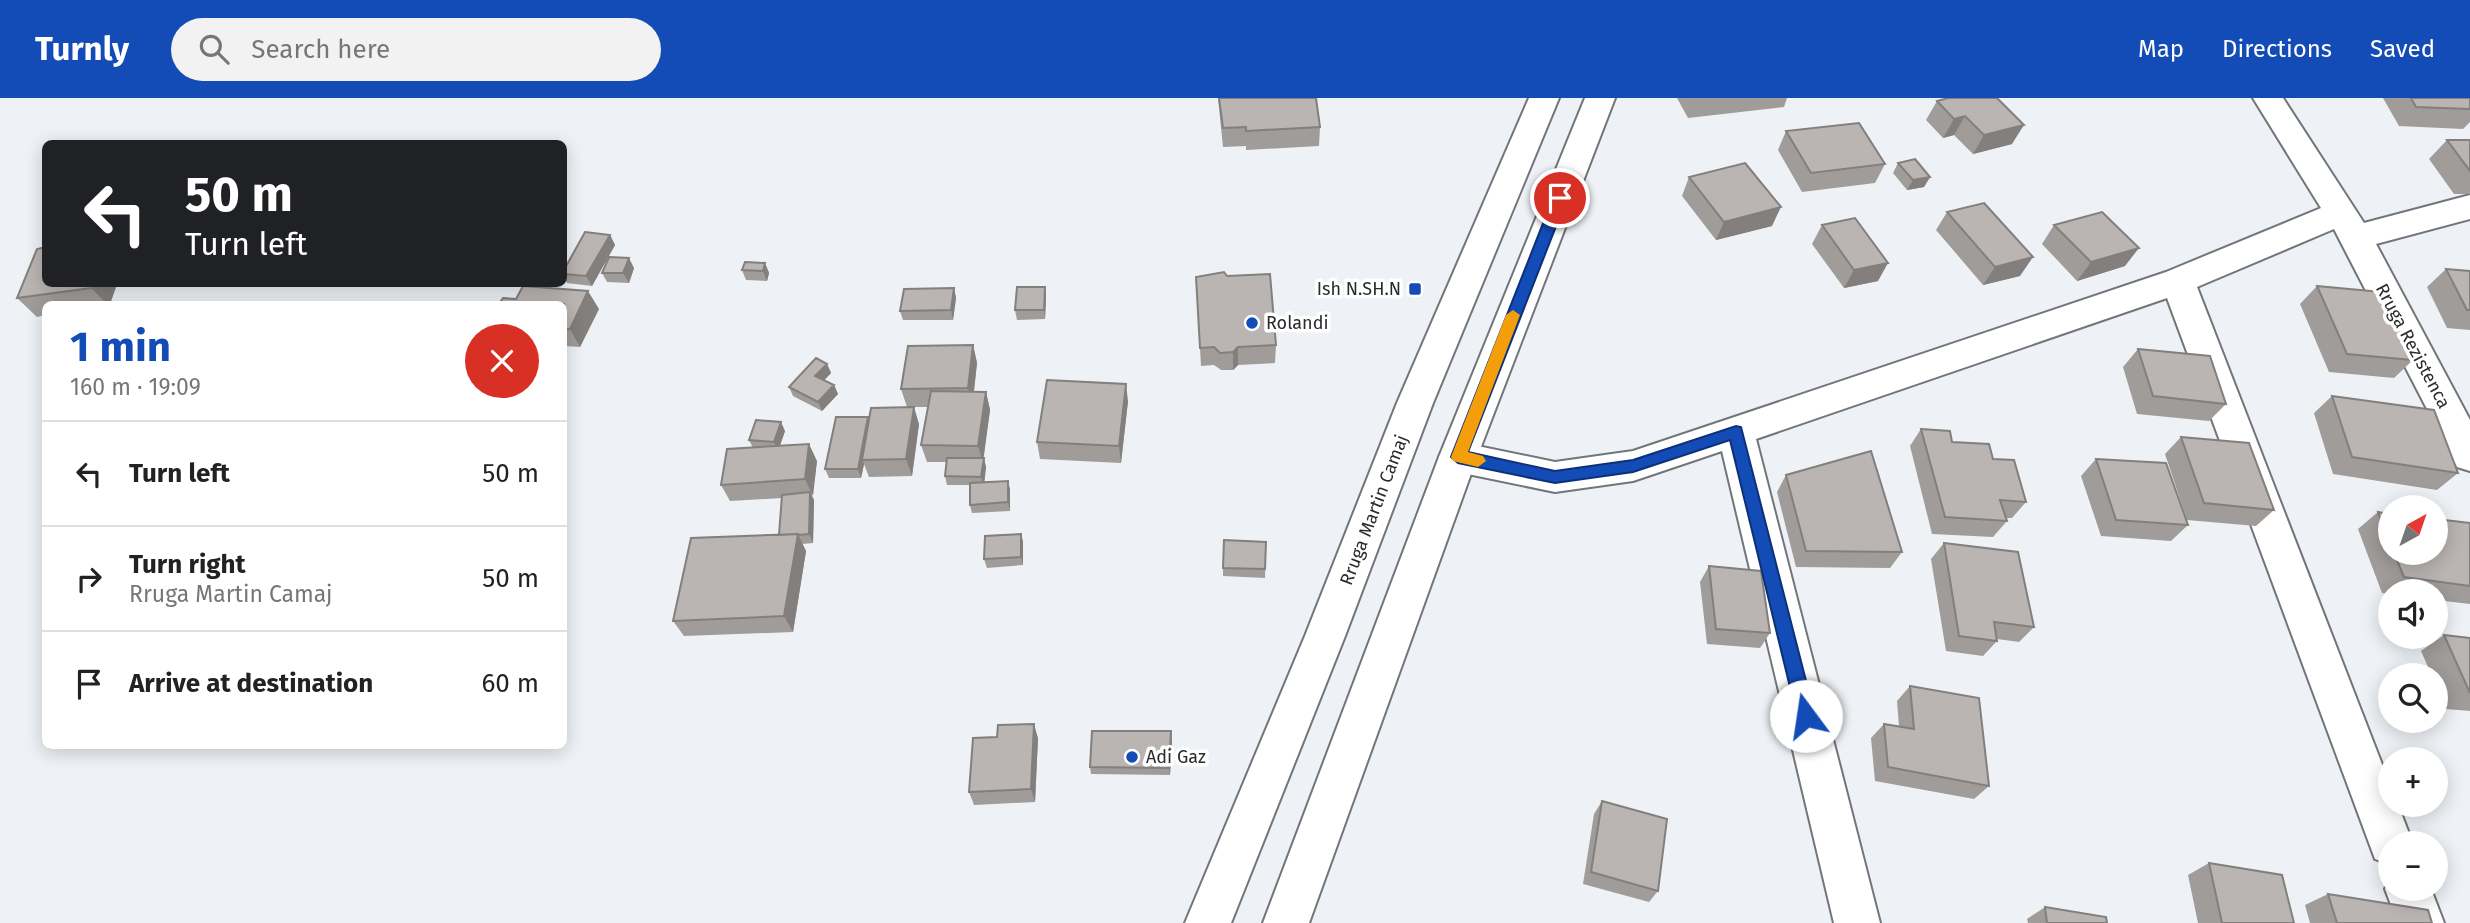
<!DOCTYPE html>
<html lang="en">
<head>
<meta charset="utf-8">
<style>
  body { margin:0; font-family:"Fira Sans",sans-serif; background:#f2f2f2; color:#222; height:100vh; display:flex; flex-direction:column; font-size:26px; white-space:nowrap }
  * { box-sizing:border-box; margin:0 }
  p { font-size:23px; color:#767676 }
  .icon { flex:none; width:38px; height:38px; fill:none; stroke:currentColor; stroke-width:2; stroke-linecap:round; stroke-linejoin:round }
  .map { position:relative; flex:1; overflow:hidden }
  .panel { position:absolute; left:42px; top:203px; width:525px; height:448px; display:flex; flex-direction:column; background:#fff; border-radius:10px; box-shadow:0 4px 18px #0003 }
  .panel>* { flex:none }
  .guide { position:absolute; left:42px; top:42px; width:525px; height:147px; border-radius:10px; box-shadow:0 4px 18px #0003; background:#202124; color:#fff; overflow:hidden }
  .needle { width:46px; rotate:40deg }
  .fabs { position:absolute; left:2378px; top:397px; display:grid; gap:14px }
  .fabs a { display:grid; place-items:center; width:70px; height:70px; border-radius:50%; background:#fff; box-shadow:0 4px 18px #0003; font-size:35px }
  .pin { position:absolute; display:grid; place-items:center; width:60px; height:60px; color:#fff; margin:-30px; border:4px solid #fff; border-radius:50%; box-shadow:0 2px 7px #0007 }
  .me { position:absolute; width:77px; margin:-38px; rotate:346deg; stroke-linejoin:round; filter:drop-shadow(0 0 5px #0008) }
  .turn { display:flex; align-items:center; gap:24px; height:147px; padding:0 28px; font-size:32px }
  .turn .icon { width:91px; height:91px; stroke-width:2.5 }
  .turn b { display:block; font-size:49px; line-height:60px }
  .round { display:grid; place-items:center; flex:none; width:74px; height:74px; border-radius:37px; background:#f2f2f2 }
  .head { display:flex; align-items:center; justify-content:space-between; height:119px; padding:0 28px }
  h1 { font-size:42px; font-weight:700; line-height:52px; color:#134bb7 }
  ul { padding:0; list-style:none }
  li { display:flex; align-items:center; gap:21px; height:105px; padding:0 28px; border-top:2px solid #e0e0e0 }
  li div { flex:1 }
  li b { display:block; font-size:26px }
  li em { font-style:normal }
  header { display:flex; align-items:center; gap:42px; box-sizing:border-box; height:98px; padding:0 35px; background:#134bb7; color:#fff }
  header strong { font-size:33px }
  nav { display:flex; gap:38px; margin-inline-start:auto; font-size:24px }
  .search { width:490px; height:63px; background:#f2f2f2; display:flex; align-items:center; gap:18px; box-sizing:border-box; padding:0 24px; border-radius:38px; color:#767676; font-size:26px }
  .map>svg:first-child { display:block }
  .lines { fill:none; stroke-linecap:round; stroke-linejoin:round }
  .street-casing { stroke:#72757a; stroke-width:4 }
  .highway-casing { stroke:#72757a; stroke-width:4 }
  .street { fill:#fff; fill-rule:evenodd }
  .highway { fill:#fff; fill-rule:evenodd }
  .wall { fill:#a09c99 }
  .shaded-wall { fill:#827f7d }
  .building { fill:#bab5b2; stroke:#827f7d; stroke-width:2 }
  .route { fill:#134bb7; stroke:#0c3177; stroke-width:2 }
  .slow { fill:#f59e0b }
  .poi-dot { fill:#134bb7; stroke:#fff; stroke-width:2.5 }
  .labels { text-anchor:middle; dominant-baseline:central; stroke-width:7; stroke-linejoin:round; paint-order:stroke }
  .poi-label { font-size:18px; fill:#2a2b2d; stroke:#fff; text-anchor:start }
  .street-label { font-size:18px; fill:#2a2b2d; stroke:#fff }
</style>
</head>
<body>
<header>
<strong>Turnly</strong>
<div class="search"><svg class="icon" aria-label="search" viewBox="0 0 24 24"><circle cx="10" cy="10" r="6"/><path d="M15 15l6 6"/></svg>Search here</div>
<nav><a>Map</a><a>Directions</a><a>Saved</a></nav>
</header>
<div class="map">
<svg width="2470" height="825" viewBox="0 0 2470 825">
  <rect width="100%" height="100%" fill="#eef2f6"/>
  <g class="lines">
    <!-- street casing -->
    <g class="street-casing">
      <path id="street" d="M2253 0H2283L2364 125 2470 97V121L2376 146 2470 322V373L2457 369 2334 131 2197 189 2390 687V707H2398L2413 746H2390V767L2375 761 2167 200 1756 341 1880 825H1834L1722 353 1633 383 1555 394 1458 374 1445 370 1439 359 1445 348 1458 344 1555 364 1633 353 2166 174 2321 110Z
        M2390 778V791H2431L2444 825H2398L2385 791Z"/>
    </g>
    <!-- highway casing -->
    <g class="highway-casing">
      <path id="highway" d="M1529 0H1559L1433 305 1345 538 1231 825H1185L1305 538 1397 305Z
        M1585 0H1615L1477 359 1309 825H1263L1439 359Z"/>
    </g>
    <!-- street -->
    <use href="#street" class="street"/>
    <!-- highway -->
    <use href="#highway" class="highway"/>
  </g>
  <!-- wall -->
  <path class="wall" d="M1218 0H1316L1320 29 1319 48 1246 52V48L1223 49Z
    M1677 0H1787L1784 9 1688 20Z
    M1948 0 2012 46 1973 56 1954 37 1943 40 1926 22 1937 3Z
    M2383 0H2470V24L2463 31 2399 28Z
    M1786 33 1885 66 1875 85 1802 94 1778 52Z
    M2447 42H2470V96H2454L2429 61Z
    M1898 65 1930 79 1924 89 1907 92 1893 75Z
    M1689 79 1772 128 1716 142 1682 98Z
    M1947 114 2020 178 1983 187 1936 132Z
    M1822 127 1878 183 1844 190 1812 146Z
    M2054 127 2125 168 2077 183 2042 146Z
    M610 137 615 147 592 188 567 185 564 179V172Z
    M765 165 769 175 767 183 746 182 742 172Z
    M634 170 629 185 607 184 602 175Z
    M2446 171 2470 173V232L2447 230 2427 189Z
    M1196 179 1276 247 1275 265 1238 267 1233 272H1221L1214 267 1201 268Z
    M117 186 110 206H46V217L37 219 17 200Z
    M2317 188 2413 262 2394 280 2329 274 2300 206Z
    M1045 189 1046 199 1045 221 1017 222 1015 212Z
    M954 190 956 200 953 222H903L900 213Z
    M564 206 599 211 580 249 564 248Z
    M973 247 977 265 974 294H986L990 312 983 360 986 369 984 384 1008 383 1010 392V413L972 415 970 407V387H947L945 378 947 364H927L921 347 928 309H907L901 291Z
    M2138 251 2226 306 2209 323 2137 316 2123 269Z
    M827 266 831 275 824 282 834 287 838 296 822 313 793 298 789 289Z
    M2332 298 2458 375 2437 392 2333 376 2314 315Z
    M1128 303 1121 365 1040 361 1037 344Z
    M868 319 869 322 919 326 912 378 869 379 864 366 861 380H829L825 371Z
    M1921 331 1993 361 2026 404 2012 420H2006L2007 423 1993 439 1932 436 1910 348Z
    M785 333 780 348 817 363 812 398 814 402 813 445 802 446 806 453 793 534 684 538 673 523 779 437 782 400 730 403 721 387 753 350 749 342Z
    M2181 339 2274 412 2256 428 2187 422 2165 356Z
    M2096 361 2188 427 2171 443 2101 438 2081 378Z
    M1786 377 1902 454 1890 470 1796 469 1777 394Z
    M2378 414 2390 416V455H2436L2470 425V506L2436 502V494H2390V496L2382 495 2358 431Z
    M1021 436 1023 444V467L987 470 984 461Z
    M1266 444 1265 480 1223 478V470Z
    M1944 445 2034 529 2019 544 1997 541V543L1983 558 1946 553 1931 461Z
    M1709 468 1770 535 1760 550 1707 546 1700 484Z
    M2444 537 2470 540V613L2446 611 2436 587V578H2432L2421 553Z
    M1910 588 1989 688 1974 701 1875 683 1871 640 1884 626 1899 628 1897 603Z
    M1038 640 1035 704 974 707 969 694Z
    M1172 641 1170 677 1091 676 1090 669Z
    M1602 703 1658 793 1649 804 1583 786 1594 716Z
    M2209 765 2294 825H2198L2188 777Z
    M2328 796 2432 825H2310L2305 807Z
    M2045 809 2107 825H2028L2027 821Z"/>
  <!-- shaded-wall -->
  <path class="shaded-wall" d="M1965 18 1954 37 1943 40 1954 21Z
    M2024 27 2012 46 1973 56 1984 37Z
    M1930 79 1924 89 1907 92 1913 82Z
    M1781 109 1772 128 1716 142 1724 124Z
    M610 137 615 147 592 188 586 178Z
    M2139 150 2125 168 2077 183 2091 164Z
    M2033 159 2020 178 1983 187 1995 169Z
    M629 160 634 170 629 185 623 175Z
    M765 165 769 175 767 183 763 173Z
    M1888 165 1878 183 1844 190 1854 172Z
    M93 186H117L110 206H107L91 190Z
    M1045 189 1046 199 1045 221 1044 212Z
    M954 190 956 200 953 222 951 212Z
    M588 193 599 211 580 249 570 231Z
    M973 247 977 265 972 308 968 290Z
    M1238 249V267L1233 272V254Z
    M827 266 831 275 819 288 815 278Z
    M1126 286 1128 303 1121 365 1119 348Z
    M834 287 838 296 822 313 818 304Z
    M986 294 990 312 983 365 978 348Z
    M914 309 919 326 912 378 906 361Z
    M868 319 871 328 862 362 864 366 861 380 858 371Z
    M781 324 785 333 778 353 774 344Z
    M809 346 817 363 813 398 805 381Z
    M984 360 986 369 984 388 981 379Z
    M1008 383 1010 392V413L1008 404Z
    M810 394 814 402 813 445 809 436Z
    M798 436 806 453 793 534 784 518Z
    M1021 436 1023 444V467L1021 459Z
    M1034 626 1038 640 1035 704 1031 691Z
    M1171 633 1172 641 1170 677 1169 670Z"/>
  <!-- building -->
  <path class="building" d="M1219 0H1316L1320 29 1246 33V29L1223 30Z
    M1948 0H1997L2024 27 1984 37 1965 18 1954 21 1937 3Z
    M2411 0H2470V11L2416 9Z
    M1859 25 1885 66 1811 75 1786 33Z
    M2447 42H2470V73Z
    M1915 61 1930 79 1913 82 1898 65Z
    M1745 65 1781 109 1724 124 1689 79Z
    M1984 105 2033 159 1995 169 1947 114Z
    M2102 114 2139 150 2091 164 2054 127Z
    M1855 120 1888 165 1854 172 1822 127Z
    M585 134 610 137 586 178 564 176V172Z
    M46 149V186H93L91 190 17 200 37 151Z
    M609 159 629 160 623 175H602Z
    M745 164 765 165 763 173 742 172Z
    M2446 171 2470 173V212H2467Z
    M1224 174 1227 178 1270 176 1276 247 1238 249 1233 254 1220 255 1214 249 1200 250 1196 179Z
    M523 188 588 193 570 231H564V206H499L503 200 516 201Z
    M2317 188 2381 194 2413 262 2347 256Z
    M1017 189H1045L1044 212H1015Z
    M954 190 951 212 900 213 904 191Z
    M973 247 968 290 901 291 908 248Z
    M2138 251 2210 258 2226 306 2153 298Z
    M816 260 827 266 815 278 834 287 818 304 789 289Z
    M1047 282 1126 286 1119 348 1037 344Z
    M931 293 986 294 978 348 921 347Z
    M2332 298 2434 312 2458 375 2352 359Z
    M914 309 906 361 862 362 871 310Z
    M836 319H868L858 371H825Z
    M756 322 781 324 774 344 749 342Z
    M1921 331 1950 333 1952 344 1989 346 1993 361 2014 362 2026 404 2000 402 2007 423 1945 419Z
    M2181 339 2249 345 2274 412 2204 405Z
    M809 346 805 381 721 387 727 351Z
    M1871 353 1902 454 1806 453 1786 377Z
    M947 360H984L981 379 945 378Z
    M2096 361 2166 365 2188 427 2116 422Z
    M1008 383V404L970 407V385Z
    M810 394 809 436 798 437V436L779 437 782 397Z
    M2378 414 2390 416V446Z
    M2436 421 2470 425V488L2404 479 2394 455H2436Z
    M798 436 784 518 673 523 691 440Z
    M1021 436V459L984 461 985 438Z
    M1224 442 1266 444 1265 471 1223 470Z
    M1944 445 2018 454 2034 529 1994 524 1997 543 1959 538Z
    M1709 468 1761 473 1770 535 1716 531Z
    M2444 537 2470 540V595Z
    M1910 588 1979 600 1989 688 1888 669 1884 626 1914 631Z
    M1034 626 1031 691 969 694 973 640 997 639 998 627Z
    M1092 633H1171L1169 670 1090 669Z
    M1602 703 1667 721 1658 793 1591 774Z
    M2209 765 2282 777 2294 825H2222Z
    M2328 796 2428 812 2432 825H2337Z
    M2045 809 2106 819 2107 825H2047Z"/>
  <!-- route -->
  <path class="route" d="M1560 95 1567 100 1468 354 1555 373 1633 362 1736 328 1741 329 1815 618 1812 624H1800L1797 618 1730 342 1633 374 1555 385 1458 365 1451 359 1553 100Z"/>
  <!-- slow -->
  <path class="slow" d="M1513 212 1520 217 1468 354 1483 358 1486 363 1478 369 1453 363 1451 359 1506 217Z"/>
  <!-- markers -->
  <g class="poi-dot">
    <rect x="1408" y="184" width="14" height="14" rx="3.5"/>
    <circle cx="1252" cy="225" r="7"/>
    <circle cx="1132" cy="659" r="7"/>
  </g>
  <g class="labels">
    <!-- poi labels -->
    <g class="poi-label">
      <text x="1401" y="191" text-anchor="end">Ish N.SH.N</text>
      <text x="1266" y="225">Rolandi</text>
      <text x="1146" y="659">Adi Gaz</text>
    </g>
    <!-- street labels -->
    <g class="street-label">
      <text transform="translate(2413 248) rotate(62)">Rruga Rezistenca</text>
      <text transform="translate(1374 412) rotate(-69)">Rruga Martin Camaj</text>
    </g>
  </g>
</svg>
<div class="fabs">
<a><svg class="needle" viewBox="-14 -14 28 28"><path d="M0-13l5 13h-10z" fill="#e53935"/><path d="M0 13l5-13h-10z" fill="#767676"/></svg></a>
<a><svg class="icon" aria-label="sound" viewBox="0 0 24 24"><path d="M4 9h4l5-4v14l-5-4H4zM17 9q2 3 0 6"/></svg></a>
<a><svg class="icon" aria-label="search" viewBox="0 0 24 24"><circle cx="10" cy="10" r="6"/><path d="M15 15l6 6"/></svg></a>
<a>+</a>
<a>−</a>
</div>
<div class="pin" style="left:1560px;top:100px;background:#d93025"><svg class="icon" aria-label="arrive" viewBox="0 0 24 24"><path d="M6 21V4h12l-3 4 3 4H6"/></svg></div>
<svg class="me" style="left:1806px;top:618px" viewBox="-20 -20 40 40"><circle r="19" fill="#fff"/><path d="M0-13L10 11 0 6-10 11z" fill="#134bb7"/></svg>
<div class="guide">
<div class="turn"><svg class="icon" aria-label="left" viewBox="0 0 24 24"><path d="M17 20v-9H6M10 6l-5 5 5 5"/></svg><div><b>50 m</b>Turn left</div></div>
</div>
<section class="panel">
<div class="head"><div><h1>1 min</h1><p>160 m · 19:09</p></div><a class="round" style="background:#d93025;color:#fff"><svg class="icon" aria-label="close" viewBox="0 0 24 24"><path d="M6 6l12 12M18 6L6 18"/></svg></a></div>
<ul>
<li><svg class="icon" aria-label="left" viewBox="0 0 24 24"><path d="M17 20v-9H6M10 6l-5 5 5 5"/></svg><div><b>Turn left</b></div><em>50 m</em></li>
<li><svg class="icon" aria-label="right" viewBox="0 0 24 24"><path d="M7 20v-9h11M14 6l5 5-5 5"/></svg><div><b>Turn right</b><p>Rruga Martin Camaj</p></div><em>50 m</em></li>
<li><svg class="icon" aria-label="arrive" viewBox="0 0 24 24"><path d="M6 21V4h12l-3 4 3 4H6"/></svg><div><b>Arrive at destination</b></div><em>60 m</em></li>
</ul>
</section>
</div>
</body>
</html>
